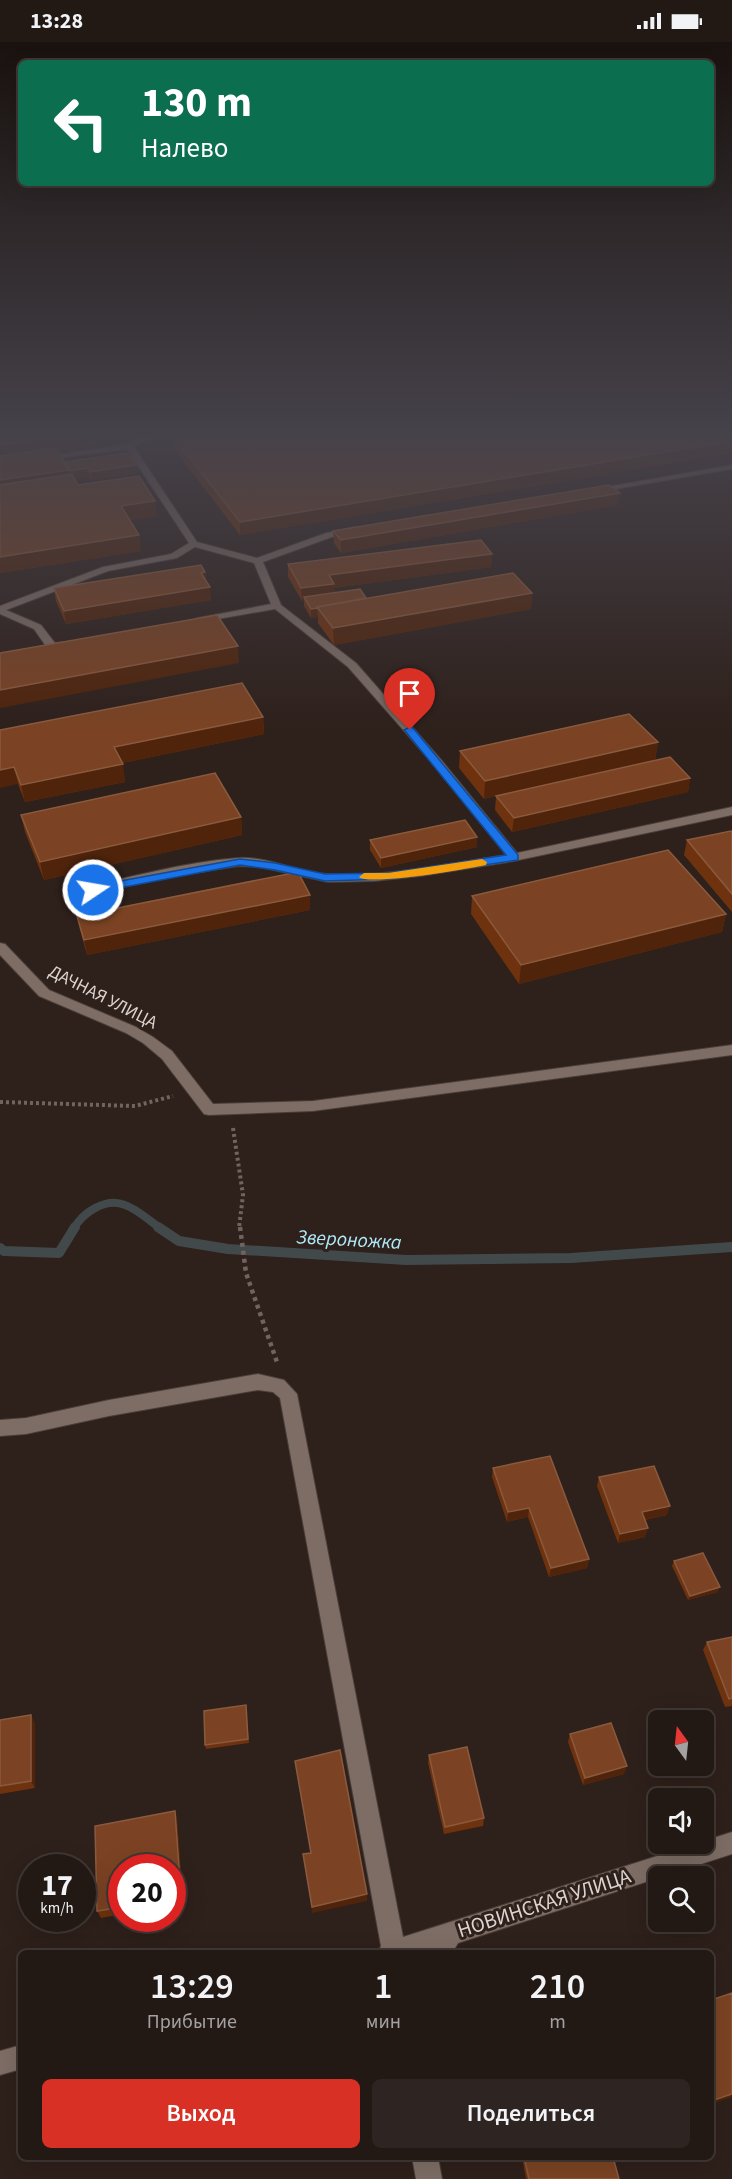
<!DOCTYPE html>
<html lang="ru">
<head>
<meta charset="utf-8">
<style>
  body { margin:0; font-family:"Source Sans 3",sans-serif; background:#2e2522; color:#f1f3f6; height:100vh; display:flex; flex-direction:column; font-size:22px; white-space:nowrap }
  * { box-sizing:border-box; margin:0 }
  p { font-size:20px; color:#a2a0a0 }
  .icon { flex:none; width:33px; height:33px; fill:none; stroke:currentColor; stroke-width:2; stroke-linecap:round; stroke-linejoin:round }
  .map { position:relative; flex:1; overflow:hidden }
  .details { position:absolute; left:18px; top:1908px; width:696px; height:210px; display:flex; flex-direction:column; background:#221814; border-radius:9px; box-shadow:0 6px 24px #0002,0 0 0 2px #3f3734 }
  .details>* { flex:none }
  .banner { position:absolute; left:18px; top:18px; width:696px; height:126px; border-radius:9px; box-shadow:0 6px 24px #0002,0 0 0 2px #3f3734; background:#0b6e4f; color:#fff; overflow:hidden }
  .needle { width:39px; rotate:345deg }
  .fabs { position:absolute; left:648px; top:1668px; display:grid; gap:12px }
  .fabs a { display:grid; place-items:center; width:66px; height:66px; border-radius:9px; background:#221814; box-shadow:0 6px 24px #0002,0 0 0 2px #3f3734; font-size:30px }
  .speed { position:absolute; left:18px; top:1812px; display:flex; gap:12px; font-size:30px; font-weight:700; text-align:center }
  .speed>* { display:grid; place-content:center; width:78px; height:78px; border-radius:50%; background:#221814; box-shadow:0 6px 24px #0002,0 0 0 2px #3f3734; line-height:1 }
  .speed small { font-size:15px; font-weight:400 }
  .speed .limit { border:9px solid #d22; background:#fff; color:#111 }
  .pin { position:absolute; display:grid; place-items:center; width:51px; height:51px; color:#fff; margin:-62px -26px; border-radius:50% 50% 50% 0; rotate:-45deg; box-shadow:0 0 6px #0007 }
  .pin .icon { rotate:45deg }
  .me { position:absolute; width:66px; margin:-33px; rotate:78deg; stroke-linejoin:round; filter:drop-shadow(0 0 4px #0008) }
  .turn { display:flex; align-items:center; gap:21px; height:126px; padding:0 24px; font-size:27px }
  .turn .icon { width:78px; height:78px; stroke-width:2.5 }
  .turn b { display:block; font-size:42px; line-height:51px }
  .eta { display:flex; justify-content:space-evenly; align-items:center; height:102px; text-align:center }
  .eta b { font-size:36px; font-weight:600; line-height:42px }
  .button { display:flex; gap:12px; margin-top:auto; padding:12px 24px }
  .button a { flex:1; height:69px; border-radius:9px; background:#d93025; color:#fff; font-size:24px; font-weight:600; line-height:69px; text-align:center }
  .button a+a { background:#2e2522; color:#f1f3f6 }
  .status { display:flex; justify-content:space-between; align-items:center; height:42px; padding:0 30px; background:#221814; direction:ltr }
  .status svg { height:16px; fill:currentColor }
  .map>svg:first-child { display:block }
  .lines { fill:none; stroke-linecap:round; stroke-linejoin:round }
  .stream-far1 { stroke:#42494a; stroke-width:8 }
  .stream { stroke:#42494a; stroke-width:10 }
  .minor-casing { stroke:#493e39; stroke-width:2 }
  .path-far1 { stroke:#716460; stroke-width:4; stroke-dasharray:3 3; stroke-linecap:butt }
  .path { stroke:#716460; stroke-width:4.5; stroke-dasharray:4 4; stroke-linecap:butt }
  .minor { fill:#7d6d65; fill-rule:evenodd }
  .wall { fill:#6f320e }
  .shaded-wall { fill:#50240b }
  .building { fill:#7b4323; stroke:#8a5a3e; stroke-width:1.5 }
  .route { fill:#1a73e8; stroke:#114b97; stroke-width:1.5 }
  .slow { fill:#f59e0b }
  .labels { text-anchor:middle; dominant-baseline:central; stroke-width:6; stroke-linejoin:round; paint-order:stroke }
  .street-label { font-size:18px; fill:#dcd2ce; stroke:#2e201b }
  .water-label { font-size:20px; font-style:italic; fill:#aeeaf9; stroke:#2e201b }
  .near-street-label { font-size:21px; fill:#dcd2ce; stroke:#2e201b }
</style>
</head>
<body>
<div class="status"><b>13:28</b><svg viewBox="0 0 49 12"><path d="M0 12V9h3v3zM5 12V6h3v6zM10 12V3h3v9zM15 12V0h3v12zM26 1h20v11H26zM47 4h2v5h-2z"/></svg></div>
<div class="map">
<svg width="732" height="2137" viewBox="0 0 732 2137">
  <rect width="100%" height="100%" fill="#2e201b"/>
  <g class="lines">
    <!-- stream-far1 -->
    <path class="stream-far1" d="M74 1186C83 1171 105 1155 125 1163 137 1167 150 1179 160 1186"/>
    <!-- stream -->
    <path class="stream" d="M158 1185 179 1199 228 1207 406 1218 571 1216 732 1205
      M0 1206 4 1209 59 1211 75 1185"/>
    <!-- minor casing -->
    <g class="minor-casing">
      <path id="minor" d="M167 391H186L142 400 134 405 197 500 257 516 326 491 356 485V489L332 495 263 520 281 563 356 621 442 719 517 811 732 765V773L514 819 421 834 374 839 328 840 260 825 238 824 175 834 71 856 66 855 65 852 66 849 71 848C126 837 182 820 238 816 269 814 297 831 328 832 387 835 447 822 506 813L434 723 348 625 275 567 195 581V577L198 576 271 562 254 521 195 505 177 516 108 529 6 568 41 583 55 601 72 600V604L48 607 34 587 0 572V564L103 525 171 512 189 501 127 407 42 418 38 416 127 402 137 396Z
        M732 423V427L593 451 589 448Z
        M0 901 5 902 49 948 136 985 153 995 172 1009 213 1062 313 1059 732 1003V1013L313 1069 209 1073 204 1072 162 1017 143 1001 126 991 39 954 0 913Z
        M258 1332 284 1338 297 1352 403 1895 695 1802H704V1799L732 1790V1812L458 1901 452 1911H378L381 1904 280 1356 273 1350 258 1348 109 1374 26 1392 0 1394V1378L26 1376 109 1358Z
        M21 2003V2027L0 2033V2009Z
        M412 2115H438L442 2137H416Z"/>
    </g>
    <!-- path-far1 -->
    <path class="path-far1" d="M0 1060 135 1064 173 1054
      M233 1086 243 1153 239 1186"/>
    <!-- path -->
    <path class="path" d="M240 1185 246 1231 278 1323"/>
    <!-- minor -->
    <use href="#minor" class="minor"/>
  </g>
  <!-- wall -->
  <path class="wall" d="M0 391 113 392 114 400 57 408 65 420 137 431 91 438 89 435 74 437 78 443 157 474 130 478 139 493 141 509 0 531Z
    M732 391V411L240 493 172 404 171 392Z
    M618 463 341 511 334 501 333 489Z
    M492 512 491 525 334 546 335 551 366 556 532 551 531 567 334 603 318 581V575L311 576 304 564V559H302L288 535V522Z
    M205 530 206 539 211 558 66 582 56 559 54 546Z
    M263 675 264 692 122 721 125 740 25 760 18 742 0 688Z
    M658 700 655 718 513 750 690 736 688 750 512 790 495 768 496 754 484 757 459 726 460 709Z
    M21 773 241 775 242 793 44 838 25 790Z
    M732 790V870L684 813 687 798Z
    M477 795V805L381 826 370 808V798Z
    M310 853V868L87 913 80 888 77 874Z
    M472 854 726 872 722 890 519 942 471 872Z
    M493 1426 589 1517 587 1526 549 1535 528 1475 507 1480 492 1435Z
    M599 1435 667 1473 645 1478V1495L618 1501 597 1444Z
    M674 1519 718 1550 688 1558 672 1524Z
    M732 1595V1664L725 1665 703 1608 707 1600Z
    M246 1663 249 1701 206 1707 205 1703Z
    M0 1678 35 1681V1746L0 1752Z
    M570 1692 624 1732 583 1743 568 1700Z
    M429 1713 484 1776 483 1784 444 1792 428 1721Z
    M175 1769 177 1776 183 1860 172 1862V1826H122V1872L101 1876 97 1869 95 1784Z
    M522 2115H613L619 2137H526Z"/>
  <!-- shaded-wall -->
  <path class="shaded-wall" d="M92 391H118L113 392 114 400 0 415V403Z
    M732 399V411L240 493V480Z
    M136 423 137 431 91 438 90 430Z
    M88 426 89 435 71 437 0 454V438L69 428Z
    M620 451 618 463 341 511V498Z
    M155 459 157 474 123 479 121 464Z
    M139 493 141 509 0 531V515Z
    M492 512 491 525 334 546 335 555H304V559H302L301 546 329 533Z
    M205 530 206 543 201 531Z
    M210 545 211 558 66 582 64 569Z
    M532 551 531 567 334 603 333 586Z
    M317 566 318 575 311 576V567Z
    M238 604 239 621 0 666V648Z
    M263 675 264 692 117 722 114 705Z
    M658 700 655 718 484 757 485 739Z
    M123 722 125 740 25 760 21 743Z
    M14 725 18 742 0 746V728Z
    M690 736 688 750 512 790 514 776Z
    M241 775 242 793 44 838 40 820Z
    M477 795V805L381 826V816Z
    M310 853V868L87 913 84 898Z
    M726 872 722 890 519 942 521 923Z
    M670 1464 667 1473 639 1479 642 1470Z
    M529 1466 528 1475 507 1480 508 1470Z
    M648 1486 645 1495 618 1501 620 1492Z
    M589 1517 587 1526 549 1535 551 1526Z
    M720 1545 718 1550 688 1558 690 1554Z
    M31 1673 35 1681V1746L31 1739Z
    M627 1724 624 1732 583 1743 585 1736Z
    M175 1769 177 1776 183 1860 181 1853Z
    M367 1852V1859L312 1871V1865Z
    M732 2052V2055L711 2062V2059Z"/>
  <!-- building -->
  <path class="building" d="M0 391H92L0 403Z
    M179 391H732V399L240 480 171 392Z
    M56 406 69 428 0 438V414Z
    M128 411 136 423 90 430 88 426 70 429 65 420Z
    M72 432 78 443 139 434 155 459 121 464 139 493 0 515V443Z
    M609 443 620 451 341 498 333 489Z
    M481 498 492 512 329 533 334 542 301 546 288 522Z
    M201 523 205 530 201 531 210 545 64 569 54 546Z
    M513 531 532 551 333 586 317 565Z
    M360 547 366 556 317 565 318 566 311 567 304 555Z
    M217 573 238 604 0 648V611Z
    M242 641 263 675 114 705 123 722 21 743 14 725 0 728V688Z
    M629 672 658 700 485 739 460 709Z
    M670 715 690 736 514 776 496 754Z
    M215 731 241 775 40 820 21 773Z
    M465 778 477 795 381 816 370 798Z
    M731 789 732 790V852L687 798Z
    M668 808 726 872 521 923 472 854Z
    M298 830 310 853 84 898 77 874Z
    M550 1414 589 1517 551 1526 529 1466 508 1470 493 1426Z
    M654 1424 670 1464 642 1470 648 1486 620 1492 599 1435Z
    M703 1511 720 1545 690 1554 674 1519Z
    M732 1595V1656L729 1657 707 1600Z
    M246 1663 248 1697 205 1703 204 1669Z
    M31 1673V1739L0 1744V1678Z
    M611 1681 627 1724 585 1736 570 1692Z
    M467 1705 484 1776 445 1785 429 1713Z
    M340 1708 367 1852 312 1865 303 1812 311 1811 295 1719Z
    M175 1769 181 1853 172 1855V1826H122V1865L97 1869 95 1784Z
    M732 1951V2052L711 2059V1958Z
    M524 2115H613L619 2137H529Z"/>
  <!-- sky -->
  <linearGradient id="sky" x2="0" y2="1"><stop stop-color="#19120f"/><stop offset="0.57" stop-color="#46424a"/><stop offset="1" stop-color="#46424a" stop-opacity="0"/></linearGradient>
  <rect width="732" height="690" fill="url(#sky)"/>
  <!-- route -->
  <path class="route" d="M410 685 413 686 518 813V818L388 837 325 839 275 828 240 823 93 851 87 848 93 844 240 817 275 821 325 832 388 831 506 813 406 690 404 688Z"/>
  <!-- slow -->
  <path class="slow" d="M482 817 487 820 486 823C467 827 369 844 359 835L364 831H388Z"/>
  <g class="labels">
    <!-- street labels -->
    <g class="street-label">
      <text transform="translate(103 955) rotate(27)">ДАЧНАЯ УЛИЦА</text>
    </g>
    <!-- water labels -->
    <g class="water-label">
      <text transform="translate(349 1198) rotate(3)">Звероножка</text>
    </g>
    <!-- near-street labels -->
    <g class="near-street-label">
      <text transform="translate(544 1861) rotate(-18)">НОВИНСКАЯ УЛИЦА</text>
    </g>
  </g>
</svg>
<div class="fabs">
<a><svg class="needle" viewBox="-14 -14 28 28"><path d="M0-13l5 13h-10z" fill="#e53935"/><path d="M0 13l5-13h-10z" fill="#a2a0a0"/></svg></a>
<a><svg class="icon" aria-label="sound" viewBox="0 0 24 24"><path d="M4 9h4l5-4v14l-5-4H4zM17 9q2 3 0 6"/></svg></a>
<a><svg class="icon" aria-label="search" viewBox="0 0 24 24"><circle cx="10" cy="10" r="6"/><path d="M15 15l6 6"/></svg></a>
</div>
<div class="speed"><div>17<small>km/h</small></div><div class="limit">20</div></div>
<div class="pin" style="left:410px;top:688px;background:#d93025"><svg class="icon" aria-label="arrive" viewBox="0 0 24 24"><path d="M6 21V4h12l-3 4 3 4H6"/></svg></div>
<svg class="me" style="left:93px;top:848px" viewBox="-20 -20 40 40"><circle r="17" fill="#1a73e8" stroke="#fff" stroke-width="3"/><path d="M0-11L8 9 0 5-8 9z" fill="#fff"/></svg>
<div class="banner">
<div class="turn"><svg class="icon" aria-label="left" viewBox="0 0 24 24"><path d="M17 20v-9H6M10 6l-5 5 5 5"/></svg><div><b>130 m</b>Налево</div></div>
</div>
<section class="details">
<div class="eta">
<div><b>13:29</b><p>Прибытие</p></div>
<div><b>1</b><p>мин</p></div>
<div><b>210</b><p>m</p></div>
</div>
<div class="button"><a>Выход</a><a>Поделиться</a></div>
</section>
</div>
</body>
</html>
